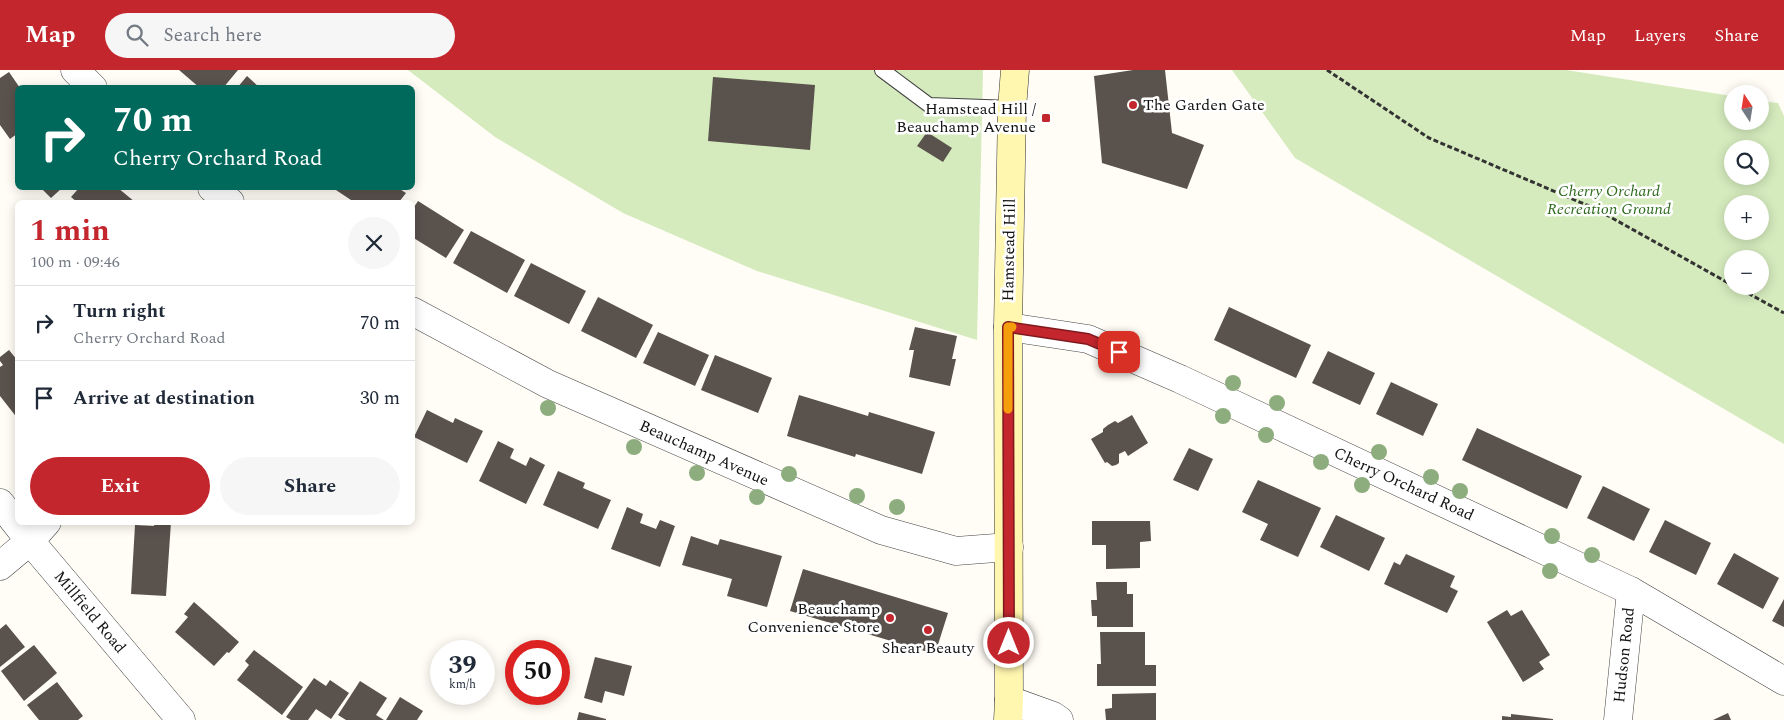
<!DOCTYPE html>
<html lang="en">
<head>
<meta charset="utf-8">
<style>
  body { margin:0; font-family:Spectral,serif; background:#f6f6f7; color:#1f2937; height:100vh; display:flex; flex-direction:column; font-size:19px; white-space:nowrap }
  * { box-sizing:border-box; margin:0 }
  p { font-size:16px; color:#747a83 }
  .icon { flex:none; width:28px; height:28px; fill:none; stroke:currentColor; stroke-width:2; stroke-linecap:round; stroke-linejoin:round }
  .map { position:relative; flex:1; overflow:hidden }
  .side { position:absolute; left:15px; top:130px; width:400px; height:325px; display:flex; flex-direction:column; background:#fff; border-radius:8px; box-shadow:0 2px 12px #0003 }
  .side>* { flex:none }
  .banner { position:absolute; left:15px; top:15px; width:400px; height:105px; border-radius:8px; box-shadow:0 2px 12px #0003; background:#00695c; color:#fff; overflow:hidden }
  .needle { width:32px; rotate:348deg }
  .fabs { position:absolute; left:1724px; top:15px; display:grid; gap:10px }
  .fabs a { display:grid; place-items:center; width:45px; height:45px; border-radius:50%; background:#fff; box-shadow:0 2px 12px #0003; font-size:25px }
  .speed { position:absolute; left:430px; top:570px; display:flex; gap:10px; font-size:25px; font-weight:700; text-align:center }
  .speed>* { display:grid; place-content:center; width:65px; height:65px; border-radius:50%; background:#fff; box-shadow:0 2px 12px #0003; line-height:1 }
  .speed small { font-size:12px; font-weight:400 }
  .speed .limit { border:8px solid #d22; background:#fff; color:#111 }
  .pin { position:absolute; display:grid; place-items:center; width:42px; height:42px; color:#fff; margin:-21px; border-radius:10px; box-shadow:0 2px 8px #0006 }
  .me { position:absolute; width:55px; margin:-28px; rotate:0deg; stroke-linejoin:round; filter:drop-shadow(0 0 4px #0008) }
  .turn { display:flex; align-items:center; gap:18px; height:105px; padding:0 15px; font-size:22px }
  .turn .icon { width:65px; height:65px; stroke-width:2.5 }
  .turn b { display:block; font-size:35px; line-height:42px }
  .round { display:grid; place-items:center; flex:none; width:52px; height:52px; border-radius:26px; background:#f6f6f7 }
  .head { display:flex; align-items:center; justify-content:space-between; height:85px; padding:0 15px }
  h1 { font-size:30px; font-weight:700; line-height:38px; color:#c4262e }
  .button { display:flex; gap:10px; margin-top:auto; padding:10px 15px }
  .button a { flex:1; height:58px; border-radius:30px; background:#c4262e; color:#fff; font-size:20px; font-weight:700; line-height:58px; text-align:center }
  .button a+a { background:#f6f6f7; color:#1f2937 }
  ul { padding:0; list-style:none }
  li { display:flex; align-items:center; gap:15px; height:75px; padding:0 15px; border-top:1px solid #e0e1e3 }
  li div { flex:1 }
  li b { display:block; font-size:19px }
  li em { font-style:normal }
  header { display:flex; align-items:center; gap:30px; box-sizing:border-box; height:70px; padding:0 25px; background:#c4262e; color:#fff }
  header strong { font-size:24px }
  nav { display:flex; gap:28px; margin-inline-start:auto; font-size:18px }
  .search { width:350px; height:45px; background:#f6f6f7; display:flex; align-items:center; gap:12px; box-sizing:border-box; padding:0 18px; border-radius:28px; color:#747a83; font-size:19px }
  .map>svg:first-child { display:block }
  .green { fill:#d5ebbd; fill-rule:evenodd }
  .building { fill:#5a524d }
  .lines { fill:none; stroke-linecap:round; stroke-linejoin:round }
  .service-casing { stroke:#444; stroke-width:16 }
  .minor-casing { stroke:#444; stroke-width:29 }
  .secondary-casing { stroke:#333; stroke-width:29 }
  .path { stroke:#333; stroke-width:3; stroke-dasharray:5 2.5; stroke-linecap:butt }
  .service { stroke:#fff; stroke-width:14 }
  .minor { stroke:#fff; stroke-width:28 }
  .secondary { stroke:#fff6b0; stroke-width:28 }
  .tree { fill:#8dad7f }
  .route-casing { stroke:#7f191e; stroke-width:12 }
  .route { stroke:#c4262e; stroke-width:9 }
  .slow { stroke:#f59e0b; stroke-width:9 }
  .poi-dot { fill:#c4262e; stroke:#fff; stroke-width:2 }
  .labels { text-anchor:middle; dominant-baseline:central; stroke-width:5; stroke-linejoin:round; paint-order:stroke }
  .poi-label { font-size:16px; fill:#111; stroke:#fff; text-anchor:end }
  .park-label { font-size:16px; font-style:italic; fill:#2f6b1f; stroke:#fff }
  .street-label { font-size:16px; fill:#111; stroke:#fff }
</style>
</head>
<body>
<header>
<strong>Map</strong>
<div class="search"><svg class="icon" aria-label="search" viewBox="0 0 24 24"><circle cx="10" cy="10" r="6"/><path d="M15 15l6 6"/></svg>Search here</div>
<nav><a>Map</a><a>Layers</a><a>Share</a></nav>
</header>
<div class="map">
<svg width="1784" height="650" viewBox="0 0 1784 650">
  <rect width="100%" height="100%" fill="#fffdf5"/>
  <!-- green -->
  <path class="green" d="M408 0H983L977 270 757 201 623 143 495 67Z
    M1232 0H1566L1732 26V51H1760V31L1778 33 1784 46V374L1295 88ZM1732 79H1760V106H1732ZM1732 134H1760V161H1732ZM1732 189H1760V216H1732Z"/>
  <!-- building -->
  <path class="building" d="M179 0H238L223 18H200Z
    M1133 0H1165L1172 63 1204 75 1187 119 1102 93 1094 6Z
    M9 2 20 18H18V63L10 69 0 55V8Z
    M247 6 260 18H237Z
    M713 7 815 15 810 80 708 71Z
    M927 62 952 78 943 92 917 76Z
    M41 118H62L51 128Z
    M79 118H118L135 132H77L71 127Z
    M333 118H398L406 123 399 132H354Z
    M418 131 464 160 446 188 412 167V140Z
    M471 161 525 190 507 223 453 193Z
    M531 193 586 221 569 254 514 226Z
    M598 227 653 255 636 288 581 261Z
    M1229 237 1311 275 1296 308 1214 270Z
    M915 257 957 266 952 289H956L950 316 909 307 914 280H909Z
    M658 262 709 285 695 316 643 293Z
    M9 280 18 291V349L0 326V297L3 295 0 291V287Z
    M1328 281 1375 303 1360 335 1312 313Z
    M715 285 772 308 758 343 701 320Z
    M1391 312 1438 334 1423 366 1376 344Z
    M799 325 868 346 869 342 935 362 922 404 856 384 855 387 787 366Z
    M427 340 453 353 455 348 483 361 467 393 414 367Z
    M1132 345 1148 373 1128 386 1125 381 1119 384V393L1116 395 1112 396 1107 392 1105 393 1091 369 1103 362V359L1108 355 1115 351 1118 353Z
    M1477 358 1582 406 1567 439 1462 390Z
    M498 371 514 379 510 388 526 396 530 387 545 395 526 434 479 411Z
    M1189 378 1213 389 1198 421 1173 410Z
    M558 401 585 413 583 418 611 430 598 459 543 435Z
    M1258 410 1321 438 1298 487 1260 470 1268 454 1242 442Z
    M1603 416 1650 439 1634 471 1587 448Z
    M627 437 643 444 640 453 656 459 660 450 675 456 660 497 611 479Z
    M1336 445 1385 468 1369 501 1320 477Z
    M1665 450 1711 473 1696 505 1649 482Z
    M1092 451H1150L1151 471 1140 472V498L1106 499V475H1092Z
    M155 452H171L166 526 131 524 135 455 154 456Z
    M691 466 718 475 720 469 782 486 767 537 727 526 732 509 682 495Z
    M1734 483 1779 508 1763 539 1717 514Z
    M1406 484 1455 506 1450 517 1458 521 1447 543 1384 514 1394 492 1400 495Z
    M803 499 948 543 935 584 790 541Z
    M1096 512H1127V524H1133V557H1097V546H1092L1091 530H1097Z
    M1784 529V557L1772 551Z
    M194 532 239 572 229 583 227 582 214 596 175 562 188 547 184 544Z
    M1507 540 1511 546 1522 540 1550 585 1539 592 1544 599 1523 612 1487 552Z
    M6 554 25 577 0 597V559Z
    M1100 562H1145V595H1156V616H1097V594H1101Z
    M34 575 57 603 24 631 1 601Z
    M254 580 303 617 282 645 237 610 249 595 245 591Z
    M595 587 632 596 624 626 605 621 602 633 584 628Z
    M314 608 326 616 330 610 349 623 331 649 316 639 308 650H291L286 647Z
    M360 611 387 628 376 645 384 650H346L338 645Z
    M57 612 83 646 78 650H39L27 635Z
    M1156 623V650H1106L1105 639 1112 638V624Z
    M400 627 423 641 417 650H386Z
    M579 642 606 649V650H577Z
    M1728 643 1731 650H1713Z
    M1511 644 1553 649V650H1502V646L1511 647Z"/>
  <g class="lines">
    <!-- service casing -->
    <g class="service-casing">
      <path id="service" d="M882 0 929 35 1012 38"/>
    </g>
    <!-- minor casing -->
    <g class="minor-casing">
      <path id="minor" d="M75 0 93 18
        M212 118 230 132
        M412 241 548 314 881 460 956 481 1009 477
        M1008 257 1088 269 1180 309 1631 521 1784 611
        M0 433 30 471 181 650
        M0 496 30 471 47 452
        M1009 630 1053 646 1059 650
        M1618 650 1631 521"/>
    </g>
    <!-- secondary casing -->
    <g class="secondary-casing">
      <path id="secondary" d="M1008 650 1009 630 1008 257 1012 38 1015 0"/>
    </g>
    <!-- path -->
    <path class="path" d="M1327 0 1429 68 1596 139 1732 215
      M1735 216 1784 243"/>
    <!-- service -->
    <use href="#service" class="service"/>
    <!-- minor -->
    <use href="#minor" class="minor"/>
    <!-- secondary -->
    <use href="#secondary" class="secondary"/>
  </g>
  <!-- trees -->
  <g class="tree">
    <circle cx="1233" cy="313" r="8"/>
    <circle cx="1277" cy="333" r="8"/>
    <circle cx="548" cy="338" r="8"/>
    <circle cx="1223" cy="346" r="8"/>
    <circle cx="1266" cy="365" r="8"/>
    <circle cx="634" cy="377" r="8"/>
    <circle cx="1379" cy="382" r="8"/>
    <circle cx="1321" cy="392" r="8"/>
    <circle cx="697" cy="403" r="8"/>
    <circle cx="789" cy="404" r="8"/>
    <circle cx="1431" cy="407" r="8"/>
    <circle cx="1362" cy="415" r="8"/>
    <circle cx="1460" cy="421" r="8"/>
    <circle cx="857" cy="426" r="8"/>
    <circle cx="757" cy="427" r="8"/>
    <circle cx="897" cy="437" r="8"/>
    <circle cx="1552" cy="466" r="8"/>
    <circle cx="1592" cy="485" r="8"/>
    <circle cx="1550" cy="501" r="8"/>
  </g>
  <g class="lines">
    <!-- route casing -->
    <g class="route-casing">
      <path id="route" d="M1009 573 1008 257 1088 269 1119 282"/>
    </g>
    <!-- route -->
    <use href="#route" class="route"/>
    <!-- slow -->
    <path class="slow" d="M1008 339V257H1012"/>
  </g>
  <!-- markers -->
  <g class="poi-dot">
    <circle cx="1133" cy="35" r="5"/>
    <rect x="1041" y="43" width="10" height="10" rx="2.5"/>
    <circle cx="890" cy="548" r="5"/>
    <circle cx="928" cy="560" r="5"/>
  </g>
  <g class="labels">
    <!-- poi labels -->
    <g class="poi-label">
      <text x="1143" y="35" text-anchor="start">The Garden Gate</text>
      <text x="1036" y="39">Hamstead Hill /<tspan x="1036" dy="18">Beauchamp Avenue</tspan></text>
      <text x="880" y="539">Beauchamp<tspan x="880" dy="18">Convenience Store</tspan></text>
      <text x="928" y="578" text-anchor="middle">Shear Beauty</text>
    </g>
    <!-- park labels -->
    <g class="park-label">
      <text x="1609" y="121">Cherry Orchard<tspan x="1609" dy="18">Recreation Ground</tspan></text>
    </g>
    <!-- street labels -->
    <g class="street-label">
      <text transform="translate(1009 180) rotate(-89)">Hamstead Hill</text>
      <text transform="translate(704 383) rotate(24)">Beauchamp Avenue</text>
      <text transform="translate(1404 414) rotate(25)">Cherry Orchard Road</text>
      <text transform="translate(90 542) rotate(50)">Millfield Road</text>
      <text transform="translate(1624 585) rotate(-84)">Hudson Road</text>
    </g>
  </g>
</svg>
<div class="fabs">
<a><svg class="needle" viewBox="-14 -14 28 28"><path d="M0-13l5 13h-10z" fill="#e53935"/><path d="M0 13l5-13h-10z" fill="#747a83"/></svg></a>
<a><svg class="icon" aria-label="search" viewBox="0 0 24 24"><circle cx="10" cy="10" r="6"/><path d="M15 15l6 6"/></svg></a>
<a>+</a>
<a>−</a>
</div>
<div class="speed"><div>39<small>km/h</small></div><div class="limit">50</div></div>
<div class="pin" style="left:1119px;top:282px;background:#d93025"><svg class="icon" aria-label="arrive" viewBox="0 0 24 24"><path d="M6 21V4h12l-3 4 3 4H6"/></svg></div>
<svg class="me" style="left:1009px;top:573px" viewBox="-20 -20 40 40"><circle r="17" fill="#c4262e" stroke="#fff" stroke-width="3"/><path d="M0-11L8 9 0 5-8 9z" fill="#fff"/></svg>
<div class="banner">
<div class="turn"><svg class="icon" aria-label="right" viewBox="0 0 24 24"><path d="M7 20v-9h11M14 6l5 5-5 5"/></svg><div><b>70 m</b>Cherry Orchard Road</div></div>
</div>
<section class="side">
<div class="head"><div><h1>1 min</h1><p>100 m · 09:46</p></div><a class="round"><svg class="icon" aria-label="close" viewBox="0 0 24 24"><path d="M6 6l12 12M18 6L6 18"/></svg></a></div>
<ul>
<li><svg class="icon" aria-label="right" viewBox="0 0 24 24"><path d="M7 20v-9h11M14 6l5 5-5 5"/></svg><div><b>Turn right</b><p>Cherry Orchard Road</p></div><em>70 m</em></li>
<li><svg class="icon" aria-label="arrive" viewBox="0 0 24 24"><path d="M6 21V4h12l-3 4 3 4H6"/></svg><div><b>Arrive at destination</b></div><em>30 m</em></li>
</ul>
<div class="button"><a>Exit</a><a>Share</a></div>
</section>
</div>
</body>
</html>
